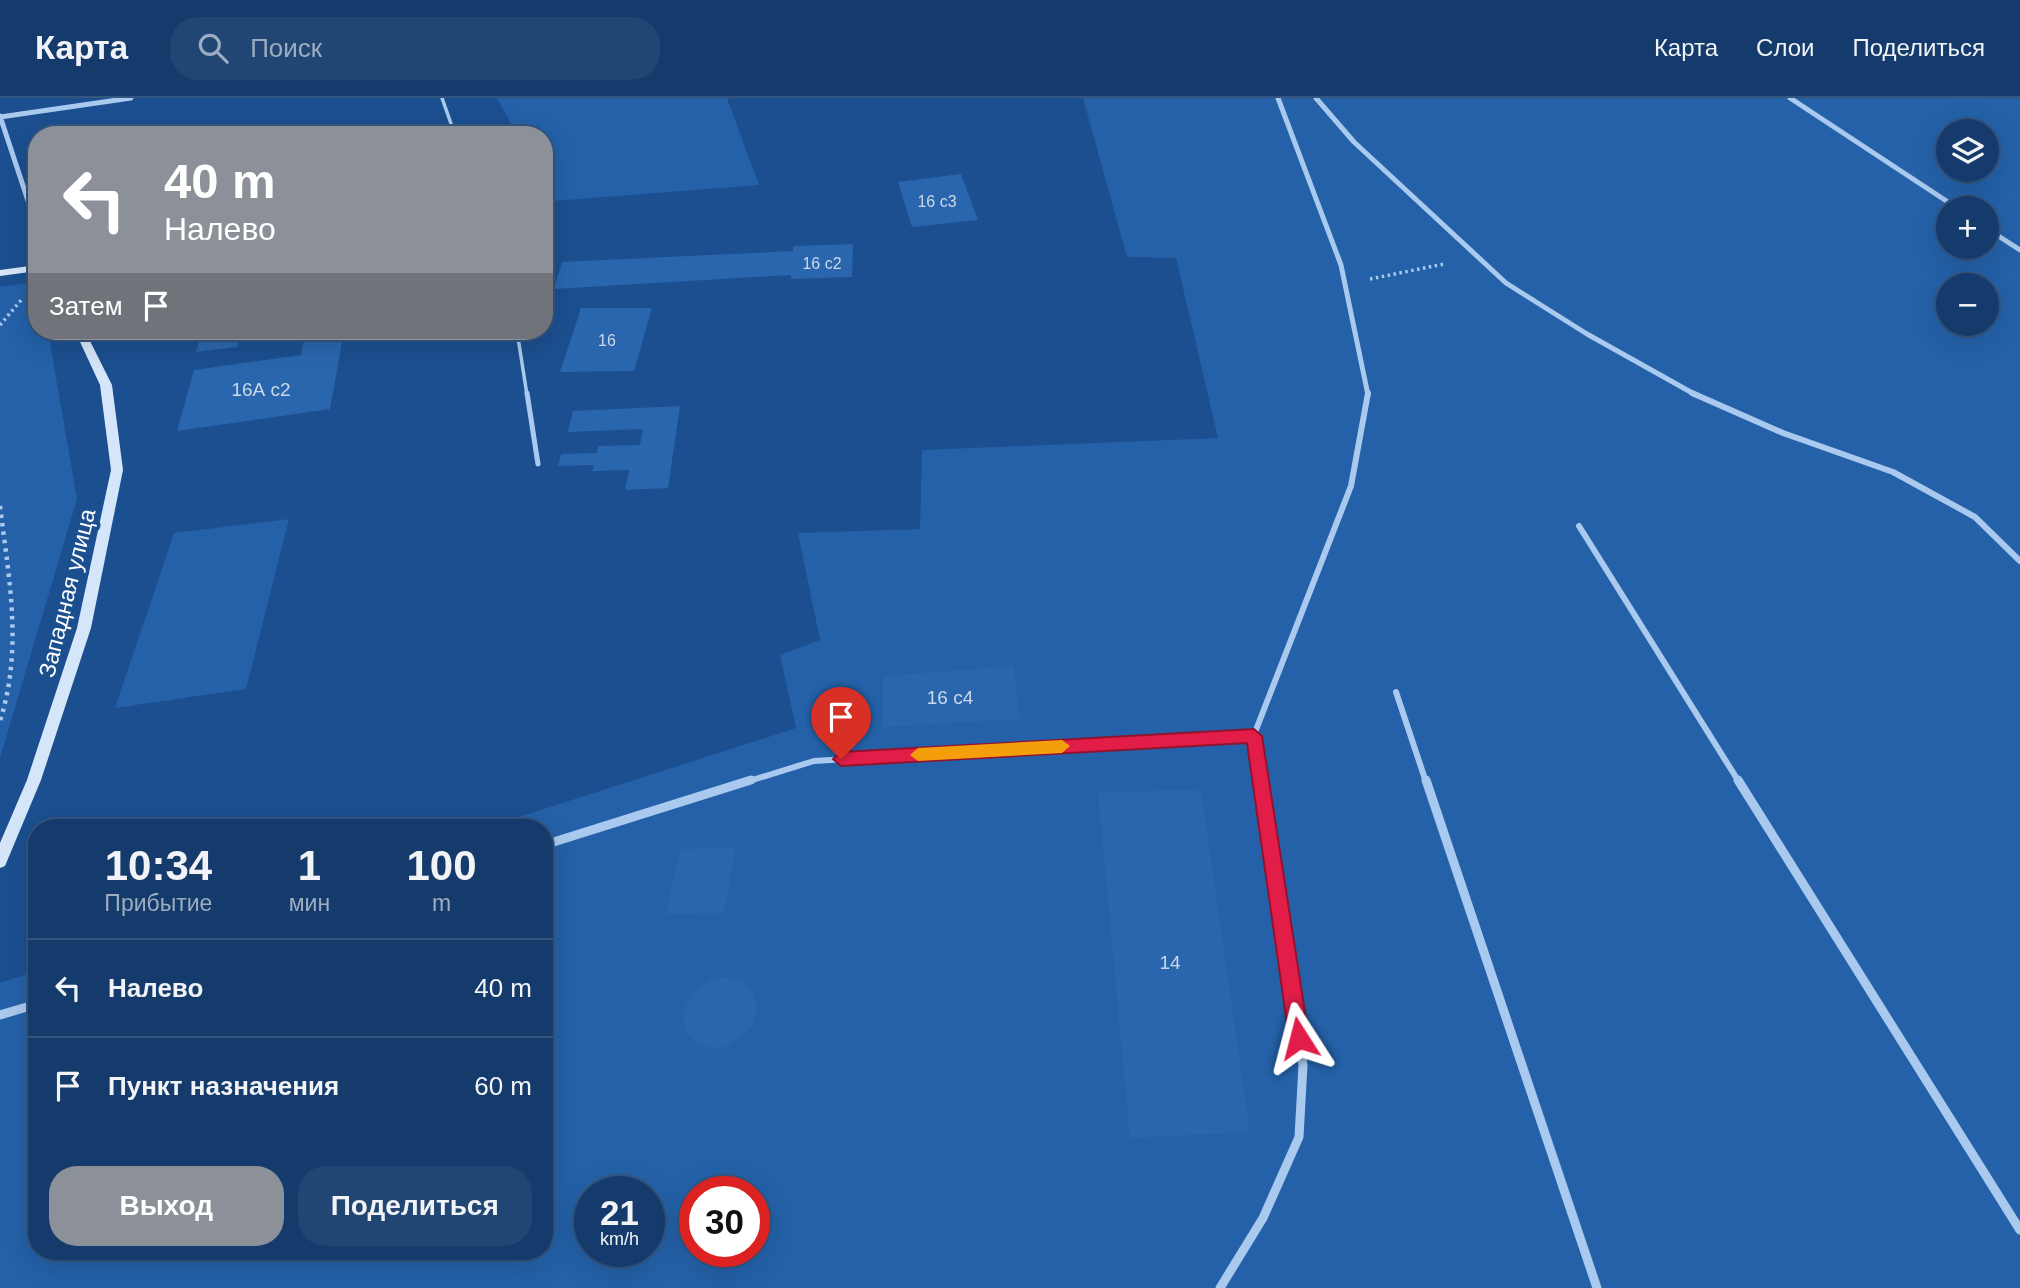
<!DOCTYPE html>
<html lang="ru">
<head>
<meta charset="utf-8">
<style>
  body { margin:0; font-family:Helvetica,sans-serif; background:#214673; color:#f1f3f6; height:100vh; display:flex; flex-direction:column; font-size:26px; white-space:nowrap }
  * { box-sizing:border-box; margin:0 }
  p { font-size:23px; color:#9dadc1 }
  .icon { flex:none; width:38px; height:38px; fill:none; stroke:currentColor; stroke-width:2; stroke-linecap:round; stroke-linejoin:round }
  .map { position:relative; flex:1; overflow:hidden }
  .side { position:absolute; left:28px; top:721px; width:525px; height:441px; display:flex; flex-direction:column; background:#143b6b; border-radius:28px; box-shadow:0 7px 28px #0002,0 0 0 2px #33557e }
  .side>* { flex:none }
  .guide { position:absolute; left:28px; top:28px; width:525px; height:214px; border-radius:28px; box-shadow:0 7px 28px #0002,0 0 0 2px #33557e; background:#8c9099; color:#fff; overflow:hidden }
  .buttons { position:absolute; left:1936px; top:21px; display:grid; gap:14px }
  .buttons a { display:grid; place-items:center; width:63px; height:63px; border-radius:50%; background:#143b6b; box-shadow:0 7px 28px #0002,0 0 0 2px #33557e; font-size:35px }
  .speed { position:absolute; left:574px; top:1078px; display:flex; gap:14px; font-size:35px; font-weight:700; text-align:center }
  .speed>* { display:grid; place-content:center; width:91px; height:91px; border-radius:50%; background:#143b6b; box-shadow:0 7px 28px #0002,0 0 0 2px #33557e; line-height:1 }
  .speed small { font-size:18px; font-weight:400 }
  .speed .limit { border:10px solid #d22; background:#fff; color:#111 }
  .pin { position:absolute; display:grid; place-items:center; width:60px; height:60px; color:#fff; margin:-72px -30px; border-radius:50% 50% 50% 0; rotate:-45deg; box-shadow:0 0 7px #0007 }
  .pin .icon { rotate:45deg }
  .me { position:absolute; width:77px; margin:-38px; rotate:351deg; stroke-linejoin:round; filter:drop-shadow(0 0 5px #0008) }
  .turn { display:flex; align-items:center; gap:24px; height:147px; padding:0 21px; font-size:32px }
  .turn .icon { width:91px; height:91px; stroke-width:2.5 }
  .turn b { display:block; font-size:49px; line-height:60px }
  .then { display:flex; align-items:center; height:66px; padding:0 21px; background:#0003; gap:14px; font-size:26px }
  .eta { display:flex; justify-content:space-evenly; align-items:center; height:119px; text-align:center }
  .eta b { font-size:42px; font-weight:700; line-height:49px }
  .button { display:flex; gap:14px; margin-top:auto; padding:14px 21px }
  .button a { flex:1; height:80px; border-radius:28px; background:#8c9099; color:#fff; font-size:28px; font-weight:700; line-height:80px; text-align:center }
  .button a+a { background:#214673; color:#f1f3f6 }
  ul { padding:0; list-style:none }
  li { display:flex; align-items:center; gap:21px; height:98px; padding:0 21px; border-top:2px solid #33557e }
  li div { flex:1 }
  li b { display:block; font-size:26px }
  li em { font-style:normal }
  header { display:flex; align-items:center; gap:42px; box-sizing:border-box; height:98px; padding:0 35px; background:#143b6b; border-bottom:2px solid #33557e }
  header strong { font-size:33px }
  nav { display:flex; gap:38px; margin-inline-start:auto; font-size:24px }
  .search { width:490px; height:63px; background:#214673; display:flex; align-items:center; gap:18px; box-sizing:border-box; padding:0 24px; border-radius:28px; color:#9dadc1; font-size:26px }
  .map>svg:first-child { display:block }
  .green { fill:#2461a8; fill-rule:evenodd }
  .building { fill:#2a66ad }
  .lines { fill:none; stroke-linecap:round; stroke-linejoin:round }
  .path-far1 { stroke:#a9c9ee; stroke-width:3.5; stroke-dasharray:2.5 3.5; stroke-linecap:butt }
  .path { stroke:#a9c9ee; stroke-width:4.5; stroke-dasharray:3.5 5; stroke-linecap:butt }
  .lane-far1 { stroke:#a9c9ee; stroke-width:3.5 }
  .lane { stroke:#a9c9ee; stroke-width:5 }
  .street-far2 { stroke:#a9c9ee; stroke-width:5 }
  .street-far1 { stroke:#a9c9ee; stroke-width:6 }
  .street { stroke:#a9c9ee; stroke-width:9 }
  .secondary { fill:#d6e6fa; fill-rule:evenodd }
  .route { fill:#e11d48; stroke:#92132f; stroke-width:2 }
  .slow { fill:#f59e0b }
  .labels { text-anchor:middle; dominant-baseline:central; stroke-width:7; stroke-linejoin:round; paint-order:stroke }
  .far-number-label { font-size:16px; fill:#cad9ea }
  .number-label { font-size:19px; fill:#cad9ea }
  .street-label { font-size:23px; fill:#fff; stroke:#1b4f8f }
</style>
</head>
<body>
<header>
<strong>Карта</strong>
<div class="search"><svg class="icon" aria-label="search" viewBox="0 0 24 24"><circle cx="10" cy="10" r="6"/><path d="M15 15l6 6"/></svg>Поиск</div>
<nav><a>Карта</a><a>Слои</a><a>Поделиться</a></nav>
</header>
<div class="map">
<svg width="2020" height="1190" viewBox="0 0 2020 1190">
  <rect width="100%" height="100%" fill="#1b4f8f"/>
  <!-- green -->
  <path class="green" d="M497 0H727L759 87 553 103 544 86V37H517Z
    M1083 0H2020V1190H0V885L37 873V1153H544V730H485L796 630 780 557 820 542 798 435 920 431 922 352 1218 340 1176 160 1127 159ZM1948 33H1986V72H1948ZM1948 110H1986V149H1948ZM1948 187H1986V226H1948ZM590 1094H649V1153H590ZM695 1094H754V1153H695Z
    M37 184V233H48L77 401 0 660V189Z
    M289 421 246 591 115 610 174 435Z"/>
  <!-- building -->
  <path class="building" d="M961 76 978 122 912 129 898 84Z
    M853 146 852 179 791 181V177L554 191 562 164 793 153V148Z
    M581 210H652L634 273 560 274Z
    M202 233H242L237 249 196 254Z
    M306 233H344L330 311 177 333 194 272 301 257Z
    M680 308 668 390 625 392 629 372 592 373 594 367 558 368 561 356 597 355 598 348 640 347 643 331 568 334 573 313Z
    M1013 568 1020 621 883 629V578Z
    M1201 691 1250 1034 1130 1040 1098 695Z
    M736 750 724 815 666 816 680 751Z
    M721 879 742 882 754 897 757 908 753 926 745 937 724 949 711 950 698 946 686 934 682 917 693 893 708 883Z"/>
  <g class="lines">
    <!-- path-far1 -->
    <path class="path-far1" d="M1370 181 1444 166
      M0 227 22 201"/>
    <!-- path -->
    <path class="path" d="M0 408C9 481 23 551 0 623"/>
    <!-- lane-far1 -->
    <path class="lane-far1" d="M442 0 455 37
      M517 233 527 297"/>
    <!-- lane -->
    <path class="lane" d="M527 295 538 366"/>
    <!-- street-far2 -->
    <path class="street-far2" d="M1278 0 1341 167 1368 297
      M1316 0 1354 44 1506 185 1587 236 1696 297
      M1790 0 1957 110
      M0 18 37 130
      M0 19 131 0
      M1986 130 2020 152"/>
    <!-- street-far1 -->
    <path class="street-far1" d="M1692 295 1783 335 1893 374 1975 419 2020 463
      M1579 428 1739 684
      M1396 594 1426 684
      M746 684 814 663 1254 637
      M1261 684 1254 637 1351 388 1368 295"/>
    <!-- street -->
    <path class="street" d="M1426 682 1597 1190
      M1738 682 2020 1132
      M544 747 751 682
      M0 917 37 906
      M1220 1190 1263 1120 1299 1039 1303 967 1261 682"/>
    <!-- secondary -->
    <path class="secondary" d="M37 167V173L0 178V172Z
      M75 233H85L112 287 123 372 91 530 41 682 5 768 0 770V745L27 682 77 530 111 372 100 287Z"/>
  </g>
  <!-- route -->
  <path class="route" d="M1254 631 1262 638 1309 940 1306 946 1299 949 1292 946 1289 940 1247 645 841 668 833 661 841 654Z"/>
  <!-- slow -->
  <path class="slow" d="M1062 642 1070 648 1062 655 918 663 910 657 918 650Z"/>
  <g class="labels">
    <!-- far-number labels -->
    <g class="far-number-label">
      <text x="937" y="103">16 с3</text>
      <text x="822" y="165">16 с2</text>
      <text x="607" y="242">16</text>
    </g>
    <!-- number labels -->
    <g class="number-label">
      <text x="261" y="291">16А с2</text>
      <text x="950" y="599">16 с4</text>
      <text x="1170" y="864">14</text>
    </g>
    <!-- street labels -->
    <g class="street-label">
      <text transform="translate(67 495) rotate(-76)">Западная улица</text>
    </g>
  </g>
</svg>
<div class="buttons">
<a><svg class="icon" aria-label="layers" viewBox="0 0 24 24"><path d="M12 4l9 5-9 5-9-5zM3 14l9 5 9-5"/></svg></a>
<a>+</a>
<a>−</a>
</div>
<div class="speed"><div>21<small>km/h</small></div><div class="limit">30</div></div>
<div class="pin" style="left:841px;top:661px;background:#d93025"><svg class="icon" aria-label="arrive" viewBox="0 0 24 24"><path d="M6 21V4h12l-3 4 3 4H6"/></svg></div>
<svg class="me" style="left:1299px;top:940px" viewBox="-20 -20 40 40"><path d="M0-17L14 15 0 8-14 15z" fill="#e11d48" stroke="#fff" stroke-width="4"/></svg>
<div class="guide">
<div class="turn"><svg class="icon" aria-label="left" viewBox="0 0 24 24"><path d="M17 20v-9H6M10 6l-5 5 5 5"/></svg><div><b>40 m</b>Налево</div></div>
<div class="then">Затем<svg class="icon" aria-label="arrive" viewBox="0 0 24 24"><path d="M6 21V4h12l-3 4 3 4H6"/></svg></div>
</div>
<section class="side">
<div class="eta">
<div><b>10:34</b><p>Прибытие</p></div>
<div><b>1</b><p>мин</p></div>
<div><b>100</b><p>m</p></div>
</div>
<ul>
<li><svg class="icon" aria-label="left" viewBox="0 0 24 24"><path d="M17 20v-9H6M10 6l-5 5 5 5"/></svg><div><b>Налево</b></div><em>40 m</em></li>
<li><svg class="icon" aria-label="arrive" viewBox="0 0 24 24"><path d="M6 21V4h12l-3 4 3 4H6"/></svg><div><b>Пункт назначения</b></div><em>60 m</em></li>
</ul>
<div class="button"><a>Выход</a><a>Поделиться</a></div>
</section>
</div>
</body>
</html>
